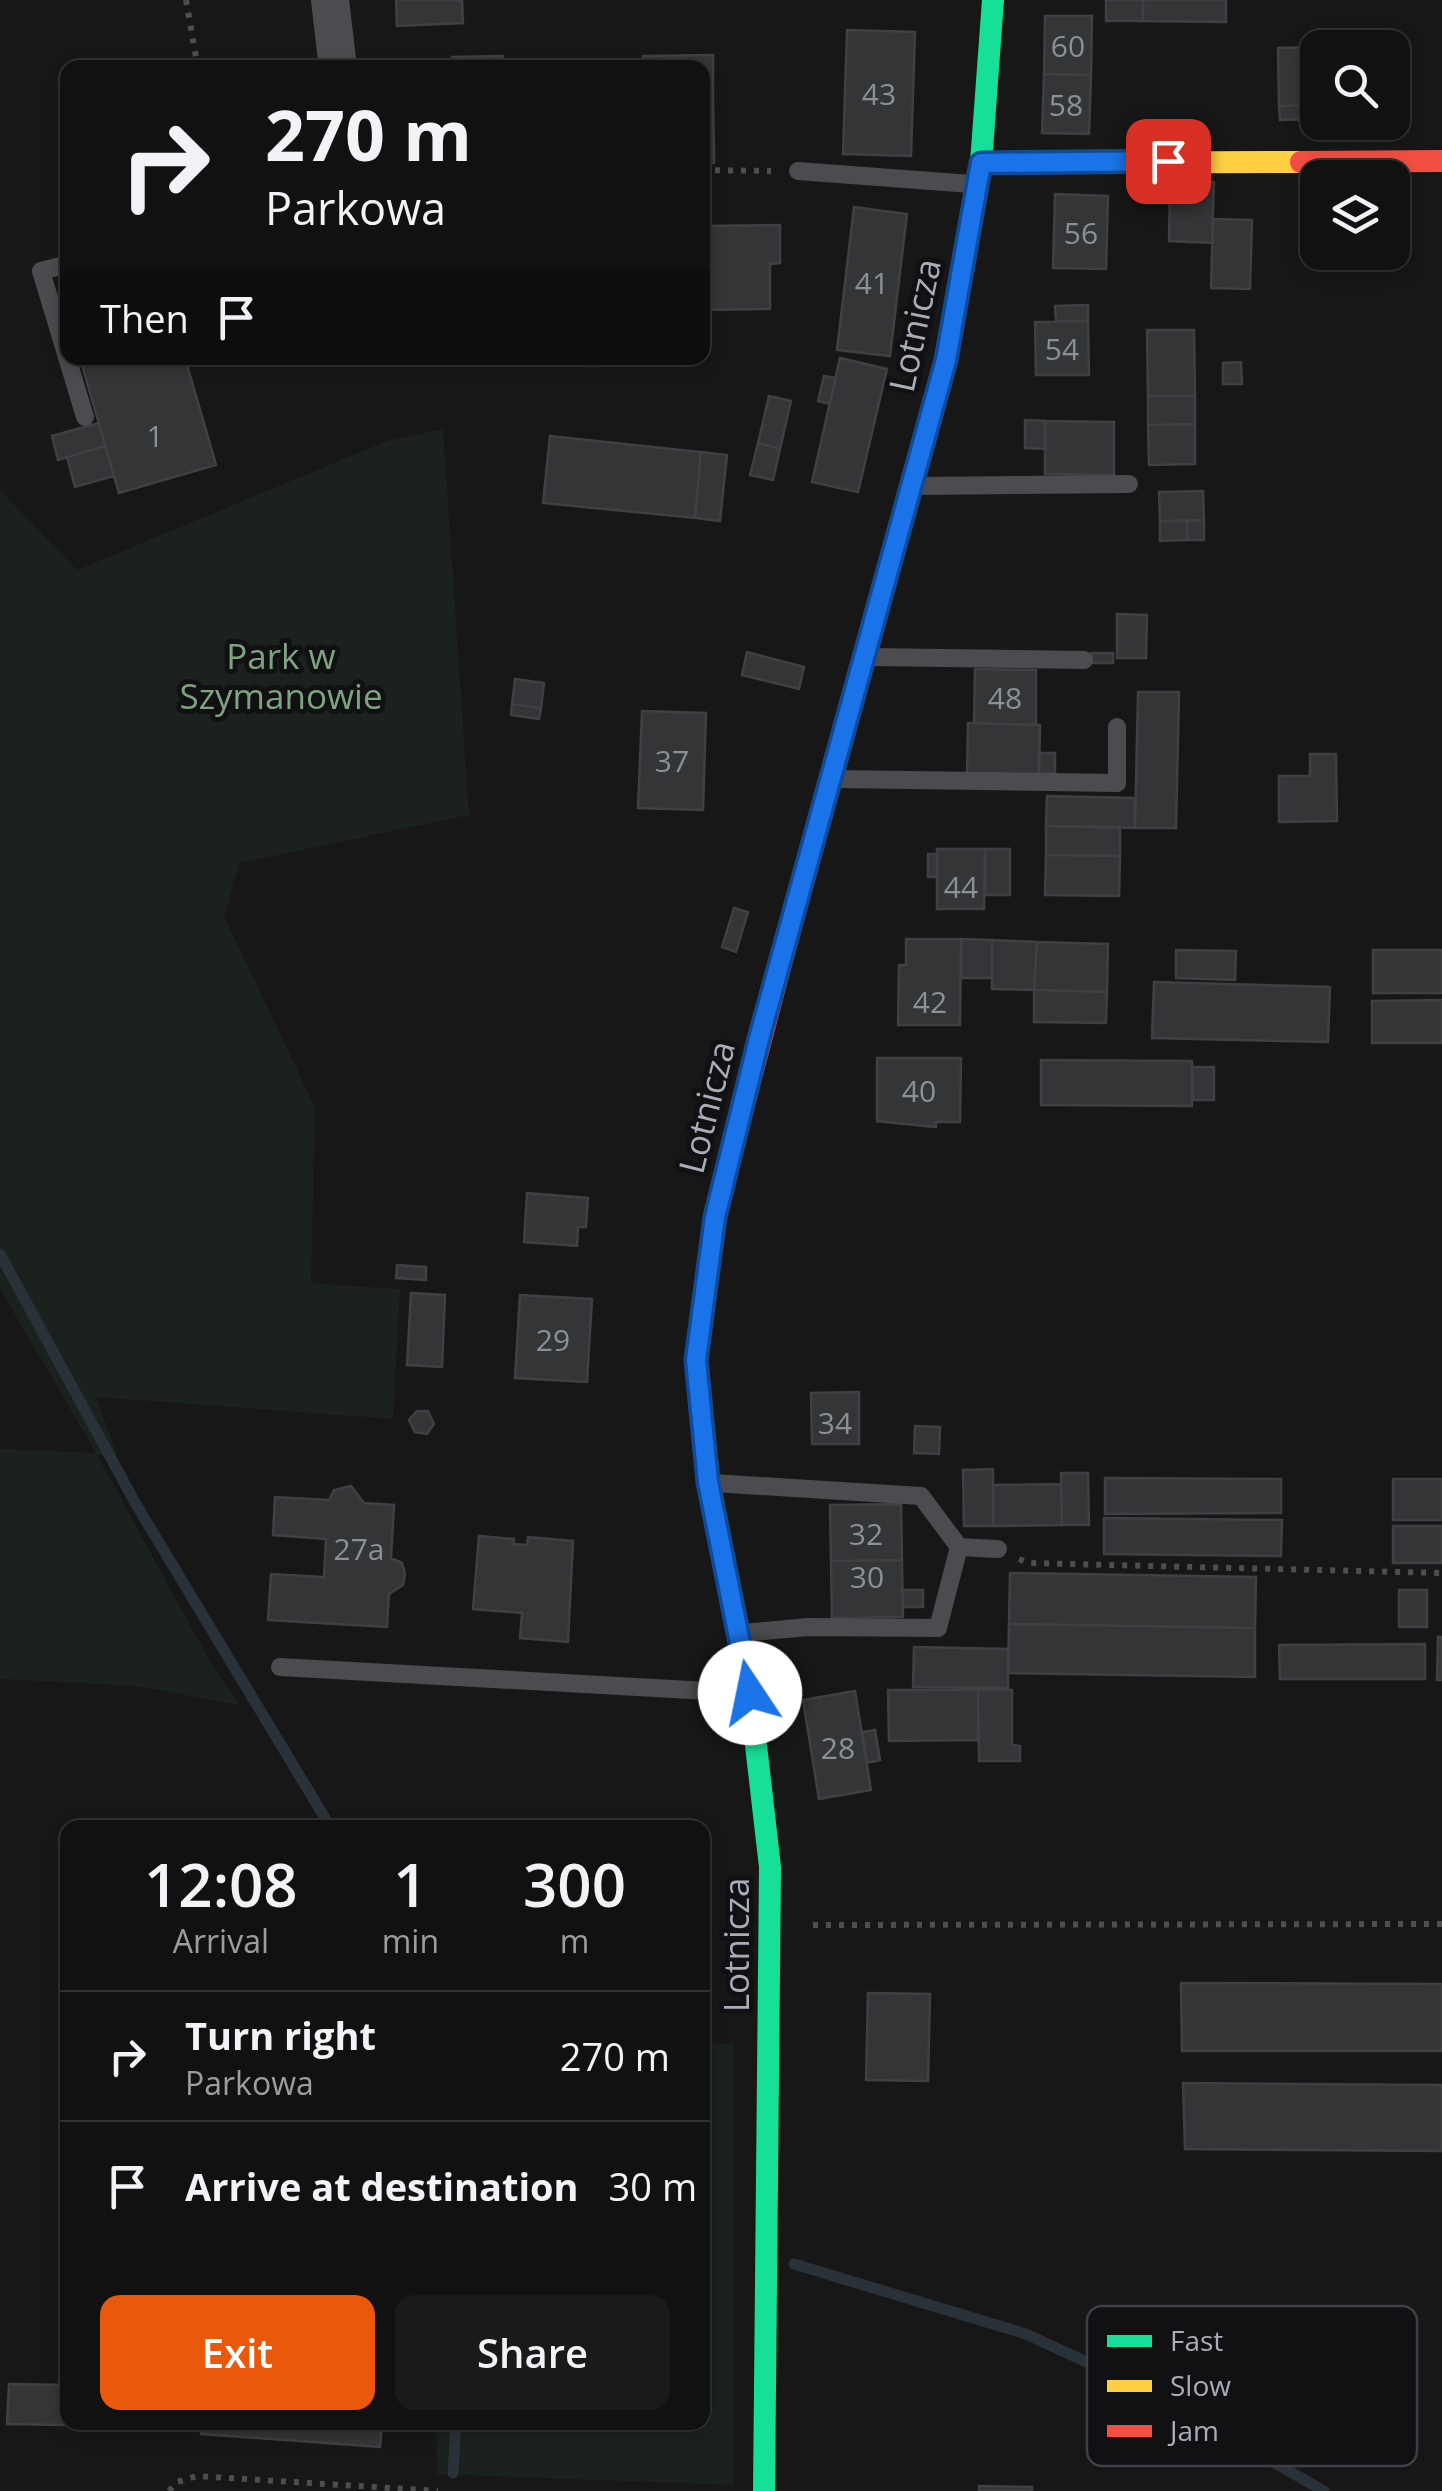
<!DOCTYPE html>
<html lang="en">
<head>
<meta charset="utf-8">
<style>
  body { margin:0; font-family:"Open Sans",sans-serif; background:#1a1a1a; color:#f1f3f6; height:100vh; display:flex; flex-direction:column; font-size:38px; white-space:nowrap }
  * { box-sizing:border-box; margin:0 }
  p { font-size:32px; color:#9c9d9f }
  .icon { flex:none; width:55px; height:55px; fill:none; stroke:currentColor; stroke-width:2; stroke-linecap:round; stroke-linejoin:round }
  .map { position:relative; flex:1; overflow:hidden }
  .panel { position:absolute; left:60px; top:1820px; width:650px; height:610px; display:flex; flex-direction:column; background:#111; border-radius:20px; box-shadow:0 5px 15px #0003,0 0 0 2px #303131 }
  .panel>* { flex:none }
  .banner { position:absolute; left:60px; top:60px; width:650px; height:305px; border-radius:20px; box-shadow:0 5px 15px #0003,0 0 0 2px #303131; background:#111; color:#f1f3f6; overflow:hidden }
  .buttons { position:absolute; left:1300px; top:30px; display:grid; gap:20px }
  .buttons a { display:grid; place-items:center; width:110px; height:110px; border-radius:20px; background:#111; box-shadow:0 5px 15px #0003,0 0 0 2px #303131; font-size:50px }
  .pin { position:absolute; display:grid; place-items:center; width:85px; height:85px; color:#fff; margin:-42px; border-radius:20px; box-shadow:0 5px 15px #0006 }
  .me { position:absolute; width:110px; margin:-55px; rotate:349deg; stroke-linejoin:round; filter:drop-shadow(0 0 8px #0008) }
  .turn { display:flex; align-items:center; gap:35px; height:210px; padding:0 40px; font-size:45px }
  .turn .icon { width:130px; height:130px; stroke-width:2.5 }
  .turn b { display:block; font-size:70px; line-height:85px }
  .then { display:flex; align-items:center; height:95px; padding:0 40px; background:#0003; gap:20px; font-size:38px }
  .eta { display:flex; justify-content:space-evenly; align-items:center; height:170px; text-align:center }
  .eta b { font-size:60px; font-weight:600; line-height:70px }
  .action { display:flex; gap:20px; margin-top:auto; padding:20px 40px }
  .action a { flex:1; height:115px; border-radius:20px; background:#ea580c; color:#fff; font-size:40px; font-weight:600; line-height:115px; text-align:center }
  .action a+a { background:#1a1a1a; color:#f1f3f6 }
  ul { padding:0; list-style:none }
  li { display:flex; align-items:center; gap:30px; height:130px; padding:0 40px; border-top:2px solid #303131 }
  li div { flex:1 }
  li b { display:block; font-size:38px }
  li em { font-style:normal }
  .map>svg:first-child { display:block }
  .green { fill:#1b211c }
  .lines { fill:none; stroke-linecap:round; stroke-linejoin:round }
  .stream { stroke:#2a3239; stroke-width:11 }
  .building { fill:#343537; stroke:#3f4043; stroke-width:2.5 }
  .path { stroke:#4d4e52; stroke-width:6; stroke-dasharray:5 8; stroke-linecap:butt }
  .lane { stroke:#4b4c50; stroke-width:18 }
  .street { stroke:#4b4c50; stroke-width:38 }
  .fast { stroke:#16e098; stroke-width:22 }
  .slow { stroke:#ffcf43; stroke-width:22 }
  .jam { stroke:#f24e42; stroke-width:22 }
  .route-casing { stroke:#114b97; stroke-width:25 }
  .route { stroke:#1a73e8; stroke-width:18 }
  .labels { text-anchor:middle; dominant-baseline:central; stroke-width:10; stroke-linejoin:round; paint-order:stroke }
  .number-label { font-size:30px; fill:#8b8f98 }
  .street-label { font-size:35px; fill:#a8adb8; stroke:#111113 }
  .park-label { font-size:35px; fill:#7fa381; stroke:#111113 }
  .key { fill:#111113; stroke:#3e4045; stroke-width:2.5 }
  .key-label { font-size:28px; fill:#a8adb8 }
</style>
</head>
<body>
<div class="map">
<svg width="1442" height="2491" viewBox="0 0 1442 2491">
  <rect width="100%" height="100%" fill="#171717"/>
  <!-- green -->
  <path class="green" d="M443 429 469 815 240 863 224 916 315 1107 311 1283 400 1289 393 1419 96 1397 117 1455H97L211 1663 240 1705 136 1686 0 1679V1449L96 1453 0 1289V490L77 570 387 441Z
    M703 2043 733 2044V2485L437 2474 436 2423 702 2422Z"/>
  <g class="lines">
    <!-- stream -->
    <path class="stream" d="M0 1254 137 1506 331 1828
      M794 2264 1026 2334 1149 2391 1324 2491
      M453 2473 456 2422"/>
  </g>
  <!-- building -->
  <path class="building" d="M396 0H462L463 23 397 26Z
    M1106 0H1143V21H1106Z
    M1143 0H1226V22L1143 21Z
    M1045 16H1092L1091 75 1044 74Z
    M847 30 915 32 911 156 843 154Z
    M1340 46 1318 48V119H1309L1308 105 1279 106 1278 48Z
    M713 55V101H702V68H643V56Z
    M503 56V68H452V57Z
    M1044 74 1091 75 1089 134 1042 133Z
    M702 101H713L714 149H702Z
    M1308 105 1309 119 1280 120 1279 106Z
    M702 149H714V163H702Z
    M1170 181 1214 182 1212 243 1169 241Z
    M1055 194 1108 196 1106 269 1053 268Z
    M854 207 907 214 890 356 837 350Z
    M1213 219 1252 220 1250 289 1211 288Z
    M780 225V263L770 264V309L702 310V226Z
    M1088 305V321H1056L1055 306Z
    M1088 321 1089 375H1036L1035 322Z
    M1147 330H1194L1195 396H1148Z
    M80 358H185L216 465 119 493Z
    M470 358H594V366L470 363Z
    M840 358 887 369 858 492 812 482Z
    M1241 362 1242 384H1223V363Z
    M824 376 836 378 830 404 818 401Z
    M769 396 791 401 780 449 758 443Z
    M1148 396H1195V424L1148 425Z
    M1025 420 1045 421 1046 449 1025 448Z
    M1045 421 1114 422V475L1045 474Z
    M99 423 105 446 58 460 52 436Z
    M1195 424V464L1149 465 1148 425Z
    M550 436 701 452 695 518 543 503Z
    M758 443 780 449 773 480 750 475Z
    M105 446 114 476 75 487 67 457Z
    M701 452 727 455 720 521 695 518Z
    M1203 491 1204 520 1160 521 1159 492Z
    M1204 520V540H1187V521Z
    M1160 521H1187V540L1160 541Z
    M1117 614 1147 615 1146 658H1117Z
    M747 652 804 667 799 689 742 675Z
    M1091 653H1113V663H1091Z
    M975 669 1036 670V725L974 723Z
    M515 679 544 683 541 708 512 704Z
    M1138 692H1179L1176 828H1135Z
    M512 704 541 708 539 719 511 715Z
    M642 711 706 713 703 810 638 808Z
    M968 723 1040 725 1039 776 967 774Z
    M1039 753H1055V774L1039 773Z
    M1310 754H1336L1337 821 1279 822V776H1310Z
    M1047 796 1135 798V828L1046 826Z
    M1046 826 1120 827V856L1046 855Z
    M937 849H985L984 909H937Z
    M985 849H1010V895H985Z
    M928 854H937V877H928Z
    M1046 855 1120 856 1119 896 1045 895Z
    M734 908 748 912 736 952 722 947Z
    M906 939H961L960 1025H898L899 965H906Z
    M961 939 992 940V978H961Z
    M992 940 1037 942 1034 990 992 989Z
    M1037 942 1108 944 1107 992 1034 990Z
    M1176 950 1236 951 1235 980 1176 978Z
    M1373 950H1442V993H1373Z
    M1154 982 1330 987 1328 1042 1152 1038Z
    M1034 990 1107 992 1106 1023 1034 1022Z
    M1442 1000V1043H1372V1001Z
    M877 1058H961L960 1122H936V1127L877 1121Z
    M1041 1060 1192 1061V1106L1041 1105Z
    M1192 1067H1214V1100H1193Z
    M527 1193 588 1198 586 1227H578L577 1246 524 1242Z
    M397 1265 426 1267V1280L396 1278Z
    M411 1293 445 1295 442 1367 407 1365Z
    M520 1295 592 1299 587 1382 515 1378Z
    M859 1392V1444H812L811 1393Z
    M417 1411H428L434 1424 427 1434 415 1432 409 1420Z
    M915 1426 940 1427 939 1454 914 1453Z
    M993 1469V1526H964L963 1470Z
    M1061 1473H1088L1089 1525H1062Z
    M1105 1478 1281 1479V1513L1105 1514Z
    M1393 1479H1442V1520H1393Z
    M1061 1484 1062 1525 993 1526V1485Z
    M351 1486 364 1503 394 1505 391 1558 402 1563 405 1574 403 1585 389 1594 387 1627 268 1620 271 1574 324 1577 326 1539 273 1535 275 1497 329 1500 334 1490Z
    M901 1504 902 1560 831 1561 830 1505Z
    M1104 1518 1282 1520 1281 1556 1104 1554Z
    M1393 1526H1442V1563H1393Z
    M479 1536 514 1539 513 1544 527 1545 528 1537 573 1541 568 1642 520 1638 522 1613 473 1609Z
    M902 1560 903 1617 832 1618 831 1561Z
    M1010 1573 1256 1577 1255 1628 1009 1624Z
    M902 1590H923V1607H903Z
    M1399 1590H1427V1627H1399Z
    M1009 1624 1255 1628V1677L1008 1673Z
    M1438 1637H1442V1680H1437Z
    M1425 1644V1679H1280L1279 1645Z
    M914 1647 1008 1649V1688L913 1687Z
    M888 1690H978V1740L889 1741Z
    M978 1690H1012V1745L1020 1746V1761H979Z
    M855 1691 871 1790 819 1799 803 1700Z
    M875 1730 880 1760 867 1763 862 1732Z
    M1181 1983 1442 1984V2051H1182Z
    M868 1993 930 1994 928 2081 866 2080Z
    M1183 2083 1442 2085V2151L1185 2149Z
    M9 2384 68 2385V2422H180V2427L7 2424Z
    M202 2422H382L380 2447 201 2434Z
    M979 2486 1032 2487V2491H979Z"/>
  <g class="lines">
    <!-- path -->
    <path class="path" d="M186 0 198 68
      M702 170 771 171
      M1019 1559 1029 1563 1442 1573
      M813 1925 1442 1924
      M169 2491 177 2482 197 2476 438 2491"/>
    <!-- lane -->
    <path class="lane" d="M798 171 971 184
      M68 264 41 271 85 417
      M916 486 1129 484
      M869 657 1084 660
      M836 779 1117 783V727
      M713 1483 921 1496 959 1547 998 1549
      M743 1633 808 1627 938 1628 959 1547
      M280 1667 744 1693"/>
    <!-- street -->
    <path class="street" d="M330 0 338 68"/>
    <!-- fast -->
    <path class="fast" d="M808 862 946 360 981 163 993 0
      M726 1172 715 1217 696 1361 708 1482 750 1693 770 1867 764 2491"/>
    <!-- slow -->
    <path class="slow" d="M981 163 1301 162"/>
    <!-- jam -->
    <path class="jam" d="M1301 162 1442 161
      M726 1172 808 862"/>
  </g>
  <g class="lines">
    <!-- route casing -->
    <g class="route-casing">
      <path id="route" d="M750 1693 708 1482 696 1360 715 1217 760 1035 946 360 981 163 1168 161"/>
    </g>
    <!-- route -->
    <use href="#route" class="route"/>
  </g>
  <g class="labels">
    <!-- number labels -->
    <g class="number-label">
      <text x="1068" y="45">60</text>
      <text x="879" y="93">43</text>
      <text x="1066" y="104">58</text>
      <text x="1081" y="232">56</text>
      <text x="872" y="282">41</text>
      <text x="1062" y="348">54</text>
      <text x="155" y="435">1</text>
      <text x="1005" y="697">48</text>
      <text x="672" y="760">37</text>
      <text x="961" y="886">44</text>
      <text x="930" y="1001">42</text>
      <text x="919" y="1090">40</text>
      <text x="553" y="1339">29</text>
      <text x="835" y="1422">34</text>
      <text x="866" y="1533">32</text>
      <text x="359" y="1548">27a</text>
      <text x="867" y="1576">30</text>
      <text x="838" y="1747">28</text>
    </g>
    <!-- street labels -->
    <g class="street-label">
      <text transform="translate(914 325) rotate(-78)">Lotnicza</text>
      <text transform="translate(706 1107) rotate(-76)">Lotnicza</text>
      <text transform="translate(735 1945) rotate(-90)">Lotnicza</text>
    </g>
    <!-- park labels -->
    <g class="park-label">
      <text x="281" y="655">Park w<tspan x="281" dy="40">Szymanowie</tspan></text>
    </g>
  </g>
  <!-- legend -->
  <rect x="1087" y="2306" width="330" height="160" rx="15" class="key"/>
  <rect x="1107" y="2335" width="45" height="12" fill="#16e098"/>
  <rect x="1107" y="2380" width="45" height="12" fill="#ffcf43"/>
  <rect x="1107" y="2425" width="45" height="12" fill="#f24e42"/>
  <g class="key-label">
    <text x="1170" y="2351">Fast</text>
    <text x="1170" y="2396">Slow</text>
    <text x="1170" y="2441">Jam</text>
  </g>
</svg>
<div class="buttons">
<a><svg class="icon" aria-label="search" viewBox="0 0 24 24"><circle cx="10" cy="10" r="6"/><path d="M15 15l6 6"/></svg></a>
<a><svg class="icon" aria-label="layers" viewBox="0 0 24 24"><path d="M12 4l9 5-9 5-9-5zM3 14l9 5 9-5"/></svg></a>
</div>
<div class="pin" style="left:1168px;top:161px;background:#d93025"><svg class="icon" aria-label="arrive" viewBox="0 0 24 24"><path d="M6 21V4h12l-3 4 3 4H6"/></svg></div>
<svg class="me" style="left:750px;top:1693px" viewBox="-20 -20 40 40"><circle r="19" fill="#fff"/><path d="M0-13L10 11 0 6-10 11z" fill="#1a73e8"/></svg>
<div class="banner">
<div class="turn"><svg class="icon" aria-label="right" viewBox="0 0 24 24"><path d="M7 20v-9h11M14 6l5 5-5 5"/></svg><div><b>270 m</b>Parkowa</div></div>
<div class="then">Then<svg class="icon" aria-label="arrive" viewBox="0 0 24 24"><path d="M6 21V4h12l-3 4 3 4H6"/></svg></div>
</div>
<section class="panel">
<div class="eta">
<div><b>12:08</b><p>Arrival</p></div>
<div><b>1</b><p>min</p></div>
<div><b>300</b><p>m</p></div>
</div>
<ul>
<li><svg class="icon" aria-label="right" viewBox="0 0 24 24"><path d="M7 20v-9h11M14 6l5 5-5 5"/></svg><div><b>Turn right</b><p>Parkowa</p></div><em>270 m</em></li>
<li><svg class="icon" aria-label="arrive" viewBox="0 0 24 24"><path d="M6 21V4h12l-3 4 3 4H6"/></svg><div><b>Arrive at destination</b></div><em>30 m</em></li>
</ul>
<div class="action"><a>Exit</a><a>Share</a></div>
</section>
</div>
</body>
</html>
